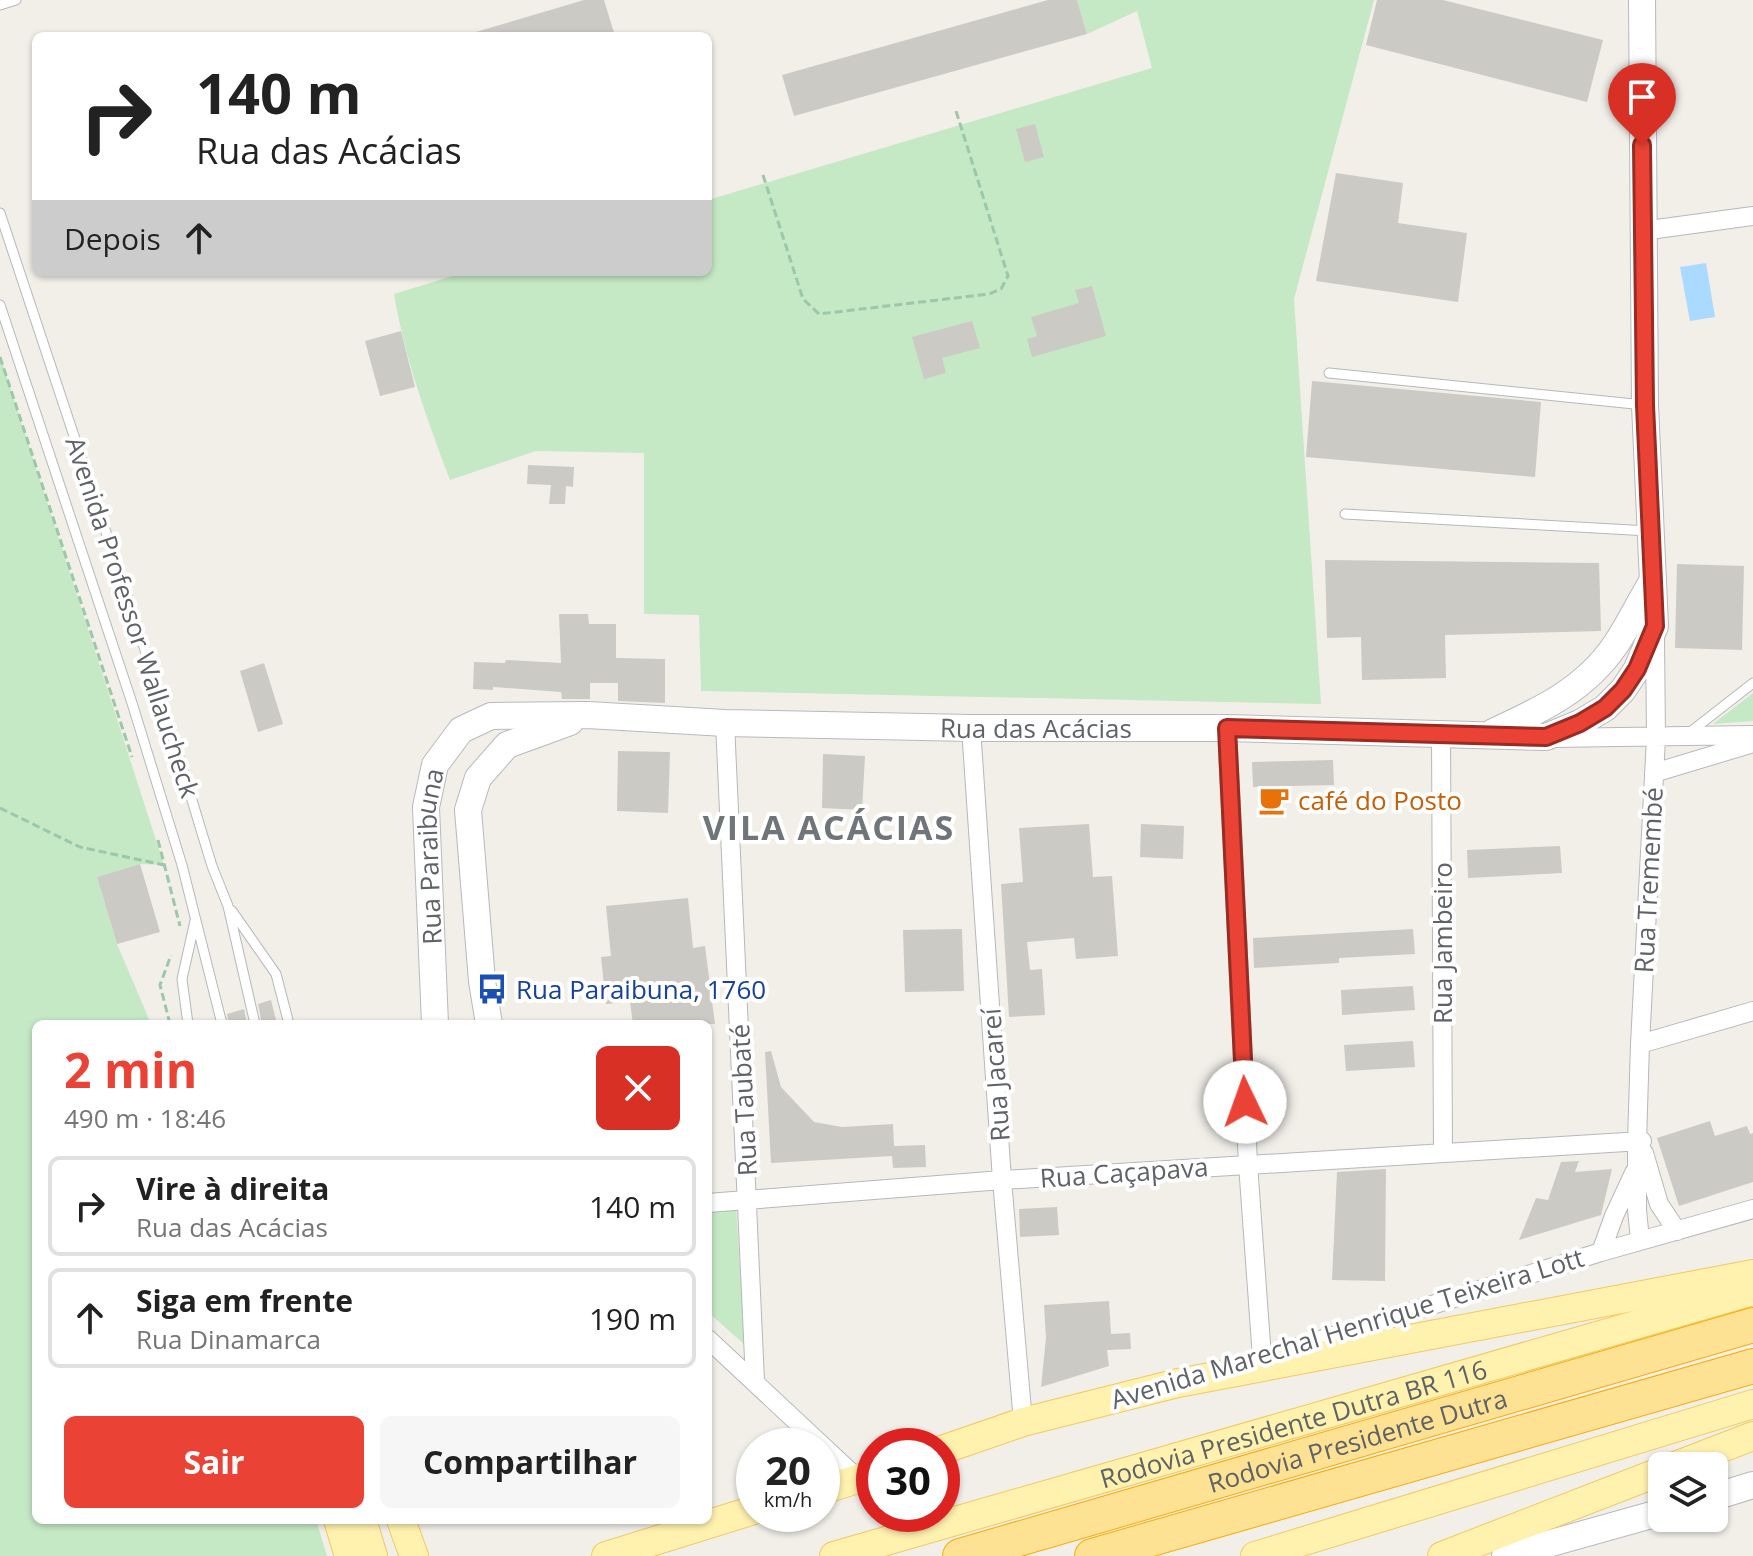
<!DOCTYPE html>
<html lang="pt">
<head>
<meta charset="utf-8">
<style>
  body { margin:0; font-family:"Open Sans",sans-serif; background:#f6f6f6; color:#222; height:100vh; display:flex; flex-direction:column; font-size:30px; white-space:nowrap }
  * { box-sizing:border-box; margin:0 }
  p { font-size:26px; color:#767676 }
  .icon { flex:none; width:44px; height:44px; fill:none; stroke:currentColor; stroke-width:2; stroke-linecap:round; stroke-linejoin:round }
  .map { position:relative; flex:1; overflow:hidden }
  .side { position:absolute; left:32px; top:1020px; width:680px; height:504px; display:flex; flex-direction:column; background:#fff; border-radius:12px; box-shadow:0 2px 6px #0004 }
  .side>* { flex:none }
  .top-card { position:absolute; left:32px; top:32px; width:680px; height:244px; border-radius:12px; box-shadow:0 2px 6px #0004; background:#fff; color:#222; overflow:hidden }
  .tools { position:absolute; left:1648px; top:1452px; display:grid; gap:16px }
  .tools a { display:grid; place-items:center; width:80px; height:80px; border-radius:12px; background:#fff; box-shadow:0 2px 6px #0004; font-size:40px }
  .speed { position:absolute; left:736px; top:1428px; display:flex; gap:16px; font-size:40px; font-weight:700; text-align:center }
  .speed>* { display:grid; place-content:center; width:104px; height:104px; border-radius:50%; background:#fff; box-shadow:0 2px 6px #0004; line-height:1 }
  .speed small { font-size:20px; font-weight:400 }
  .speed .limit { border:12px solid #d22; background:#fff; color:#111 }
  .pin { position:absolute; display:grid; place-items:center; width:68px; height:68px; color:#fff; margin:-82px -34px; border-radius:50% 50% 50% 0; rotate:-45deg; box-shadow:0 0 8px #0007 }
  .pin .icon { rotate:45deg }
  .me { position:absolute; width:88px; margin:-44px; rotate:357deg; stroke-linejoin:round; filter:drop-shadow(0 0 6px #0008) }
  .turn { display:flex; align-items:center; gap:28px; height:168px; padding:0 32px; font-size:36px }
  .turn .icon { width:104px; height:104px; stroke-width:2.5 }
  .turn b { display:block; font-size:56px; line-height:68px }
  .then { display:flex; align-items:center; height:76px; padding:0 32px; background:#0003; gap:16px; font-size:30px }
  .round { display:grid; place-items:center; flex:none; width:84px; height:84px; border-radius:12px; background:#f6f6f6 }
  .headline { display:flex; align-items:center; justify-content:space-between; height:136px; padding:0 32px }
  h1 { font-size:48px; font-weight:700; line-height:60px; color:#ea4335 }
  .button { display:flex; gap:16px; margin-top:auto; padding:16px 32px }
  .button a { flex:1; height:92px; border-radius:12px; background:#ea4335; color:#fff; font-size:32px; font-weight:700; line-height:92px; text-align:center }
  .button a+a { background:#f6f6f6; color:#222 }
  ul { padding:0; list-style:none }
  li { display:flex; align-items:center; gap:24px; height:100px; margin:0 16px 12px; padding:0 16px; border:4px solid #e0e0e0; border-radius:12px }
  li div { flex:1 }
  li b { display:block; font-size:30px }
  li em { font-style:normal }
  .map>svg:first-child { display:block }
  .green { fill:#c5e8c5 }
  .water { fill:#aadaff }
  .building { fill:#cccac5 }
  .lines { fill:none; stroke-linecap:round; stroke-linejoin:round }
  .lane-casing { stroke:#b5b8bc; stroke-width:11 }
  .street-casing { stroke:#b5b8bc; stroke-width:20 }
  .secondary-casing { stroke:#b6babf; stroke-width:28 }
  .primary-casing { stroke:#f2c960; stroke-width:30 }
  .highway-casing { stroke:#f9ab00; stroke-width:36 }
  .path { stroke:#9cc7a9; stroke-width:3; stroke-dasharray:8 4; stroke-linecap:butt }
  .lane { stroke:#fff; stroke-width:9 }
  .street { stroke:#fff; stroke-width:18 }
  .secondary { stroke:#fff; stroke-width:26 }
  .primary { stroke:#fff2af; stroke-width:28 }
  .highway { stroke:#fde293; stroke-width:34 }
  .route-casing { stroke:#982c22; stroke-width:20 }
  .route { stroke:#ea4335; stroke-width:14 }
  .labels { text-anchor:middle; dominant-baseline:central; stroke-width:8; stroke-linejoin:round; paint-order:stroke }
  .street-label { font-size:26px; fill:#5f6368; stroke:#fff }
  .food-label { font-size:26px; fill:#c56008; stroke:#fff; text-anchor:start }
  .transit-label { font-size:26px; fill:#164399; stroke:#fff; text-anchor:start }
  .district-label { font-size:34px; font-weight:bold; letter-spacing:2px; fill:#70757a; stroke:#fff }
</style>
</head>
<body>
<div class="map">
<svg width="1753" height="1556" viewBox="0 0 1753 1556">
  <rect width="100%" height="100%" fill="#f1efe8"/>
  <!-- green -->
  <path class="green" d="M1077 0H1374L1294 299 1321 704 701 691 699 615 644 614V453L536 451 450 480C427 419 405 359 394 294L466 272H708V200L1152 68 1137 11 1087 34Z
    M0 356 164 865 140 864 97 877 117 944 151 1024H36V1520H316L327 1556H0Z
    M1753 693V721L1713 724Z
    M736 1207 745 1345 708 1312V1209Z"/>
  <!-- water -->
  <path class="water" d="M1706 263 1715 317 1690 321 1680 267Z"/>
  <!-- building -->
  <path class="building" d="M584 0H604L615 36H477L476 32Z
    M1048 0H1077L1087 34 794 116 782 75Z
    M1377 0H1443L1603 40 1587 102 1366 45Z
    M1035 124 1044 157 1025 162 1016 129Z
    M1336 173 1403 183 1398 223 1467 233 1458 302 1316 281Z
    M1092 286 1106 336 1032 357 1027 339 1037 336 1031 317 1079 303 1075 290Z
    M972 321 980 348 942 358 946 373 924 379 912 337Z
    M401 331 415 387 380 396 365 341Z
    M1312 381 1541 402 1535 477 1306 457Z
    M528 465 574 467 573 487 566 486 565 504H549L551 485 527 484Z
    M1325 560 1599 563 1601 631 1445 635 1446 678 1362 680 1361 637 1327 638Z
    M1677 564 1744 566 1742 650 1675 648Z
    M559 614H588L589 624H616V658L665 659V703L618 701V683H590V699H562L561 692 493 687V690L473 689 474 662 505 663 506 660 561 663Z
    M264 663 283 724 258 732 240 671Z
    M618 751 670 752 668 813 617 811Z
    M823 754 865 756 862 810 822 808Z
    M1333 760 1334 785 1253 787 1252 762Z
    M1089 824 1093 877 1112 876 1118 956 1076 959 1074 938 1027 942 1030 970 1042 969 1045 1015 1009 1017 1001 884 1023 882 1019 828Z
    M1141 824 1184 826 1183 859 1140 857Z
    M1560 846 1562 873 1468 878 1467 850Z
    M140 864 160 932 117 944 97 877Z
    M688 898 693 948 705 946 715 1024H633L630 1002 606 1004 601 957 611 956 606 906Z
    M962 929 964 991 905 992 903 930Z
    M1413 929 1415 954 1339 958V963L1254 968 1253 938Z
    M1413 986 1415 1010 1342 1015 1341 990Z
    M271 1000 277 1024H262L258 1004Z
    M244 1009 247 1024H229L227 1014Z
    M1413 1041 1415 1067 1346 1071 1344 1045Z
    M771 1051 781 1087 814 1122 842 1127 893 1124 894 1146 925 1145 926 1167 893 1168 892 1156 771 1163 765 1052Z
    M1710 1121 1715 1136 1747 1126 1750 1134 1753 1133V1182L1679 1206 1657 1138Z
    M1579 1161 1575 1172 1612 1169 1601 1215 1519 1240 1536 1198 1548 1200 1561 1162Z
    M1386 1169 1385 1281 1332 1280 1337 1172Z
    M1057 1207 1059 1235 1020 1237 1019 1209Z
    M1109 1301 1111 1334 1130 1333 1131 1349 1107 1350 1109 1366 1041 1387 1046 1338 1044 1305Z"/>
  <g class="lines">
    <!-- lane casing -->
    <g class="lane-casing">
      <path id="lane" d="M0 5 16 0
        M0 213 160 695 212 866 228 906 255 1024
        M0 305 132 703 182 865 222 1024
        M1329 373 1644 405
        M1345 514 1649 531
        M1689 733 1753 683
        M232 911 276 974 289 1024
        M188 1024 182 979 195 921"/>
    </g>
    <!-- street casing -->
    <g class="street-casing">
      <path id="street" d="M1642 231 1753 216
        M725 723 755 1381
        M971 728 1002 1180 1023 1422
        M1227 728 1248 1164 1262 1358
        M1441 733 1443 1152
        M1553 738 1753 735
        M1654 773 1753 743
        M1640 1044 1753 1011
        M1644 1153 1659 1204 1677 1231
        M708 1203 1002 1180 1642 1141
        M1640 1240 1637 1210V1142L1640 1044 1656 738 1655 637
        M1601 1252 1614 1216 1634 1173
        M708 1339 858 1479
        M1285 1351 1601 1252 1753 1209"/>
    </g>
    <!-- secondary casing -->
    <g class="secondary-casing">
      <g id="secondary">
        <path d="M1493 732C1541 710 1586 689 1616 644 1630 623 1640 601 1653 580"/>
        <path id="s1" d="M435 1024 426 807 435 765 461 730 491 716 588 715 725 723 971 728H1227L1546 737 1580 723 1605 708 1623 690 1637 669 1655 626 1645 405 1642 0"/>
        <path d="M489 1024 482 981 468 810 478 778 507 745 570 722"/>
        <path d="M1714 1497 1753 1485"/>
        <path d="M1505 1556 1662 1512"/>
      </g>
    </g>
    <!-- primary casing -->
    <g class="primary-casing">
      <g id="primary">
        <path d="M942 1450 1023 1422 1178 1383 1753 1274"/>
        <path d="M1675 1466 1753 1436"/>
        <path d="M822 1490 874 1474"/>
        <path d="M338 1520 349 1556"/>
        <path d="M362 1520 373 1556"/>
        <path d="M401 1520 414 1556"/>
        <path d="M606 1556 754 1510"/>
        <path id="s2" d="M834 1556 1753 1291"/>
        <path d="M1255 1556 1753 1404"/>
        <path d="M1442 1556 1662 1471"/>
      </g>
    </g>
    <!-- highway casing -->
    <g class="highway-casing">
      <g id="highway">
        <path id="s3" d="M960 1556 1753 1325"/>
        <path d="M1092 1556 1753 1366"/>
      </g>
    </g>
    <!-- path -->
    <path class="path" d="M763 175 803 299 819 314 989 294 1001 289 1008 276 956 111
      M0 357 132 757
      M0 808 80 847 164 865
      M158 840 180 926
      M170 1024 160 985 171 955
      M1682 1524 1703 1518"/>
    <!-- lane -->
    <use href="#lane" class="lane"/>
    <!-- street -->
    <use href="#street" class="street"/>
    <!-- secondary -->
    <use href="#secondary" class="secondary"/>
    <!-- primary -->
    <use href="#primary" class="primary"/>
    <!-- highway -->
    <use href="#highway" class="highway"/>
  </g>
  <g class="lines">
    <!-- route casing -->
    <g class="route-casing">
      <path id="route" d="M1245 1102 1227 728 1546 737 1580 723 1605 708 1623 690 1637 669 1655 626 1645 405 1642 145"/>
    </g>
    <!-- route -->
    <use href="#route" class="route"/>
  </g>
  <!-- icons -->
  <defs>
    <g id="cafe-bare" transform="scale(2.4)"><path d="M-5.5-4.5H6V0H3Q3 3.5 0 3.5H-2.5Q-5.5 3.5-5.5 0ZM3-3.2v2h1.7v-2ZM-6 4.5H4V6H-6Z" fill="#e8710a" stroke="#fff" stroke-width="2.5" paint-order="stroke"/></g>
    <g id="bus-bare" transform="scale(2.4)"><path d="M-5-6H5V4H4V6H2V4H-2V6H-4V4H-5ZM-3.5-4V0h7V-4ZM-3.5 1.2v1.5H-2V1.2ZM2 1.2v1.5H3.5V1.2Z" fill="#1a4fb4" stroke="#fff" stroke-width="2.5" paint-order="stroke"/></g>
  </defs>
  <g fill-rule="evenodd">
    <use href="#cafe-bare" x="1274" y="800"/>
    <use href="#bus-bare" x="492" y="989"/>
  </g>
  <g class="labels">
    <!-- street labels -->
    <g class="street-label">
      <text transform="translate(133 617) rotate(72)">Avenida Professor Wallaucheck</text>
      <text stroke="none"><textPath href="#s1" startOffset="882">Rua das Acácias</textPath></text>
      <text stroke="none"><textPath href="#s1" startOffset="168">Rua Paraibuna</textPath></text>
      <text transform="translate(1648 880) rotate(-87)">Rua Tremembé</text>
      <text transform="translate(1442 943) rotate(-90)">Rua Jambeiro</text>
      <text transform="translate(995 1075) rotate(-94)">Rua Jacareí</text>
      <text transform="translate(743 1100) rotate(-93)">Rua Taubaté</text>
      <text transform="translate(1124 1172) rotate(-4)">Rua Caçapava</text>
      <text transform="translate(1347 1328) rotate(-17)">Avenida Marechal Henrique Teixeira Lott</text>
      <text stroke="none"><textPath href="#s2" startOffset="478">Rodovia Presidente Dutra BR 116</textPath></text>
      <text stroke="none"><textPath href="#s3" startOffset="414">Rodovia Presidente Dutra</textPath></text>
    </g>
    <!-- food labels -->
    <g class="food-label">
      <text x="1298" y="800">café do Posto</text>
    </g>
    <!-- transit labels -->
    <g class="transit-label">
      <text x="516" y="989">Rua Paraibuna, 1760</text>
    </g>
    <!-- district labels -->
    <g class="district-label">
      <text x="829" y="827">VILA ACÁCIAS</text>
    </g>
  </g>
</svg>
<div class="tools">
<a><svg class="icon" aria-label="layers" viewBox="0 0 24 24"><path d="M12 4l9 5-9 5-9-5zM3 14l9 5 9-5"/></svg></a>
</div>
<div class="speed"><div>20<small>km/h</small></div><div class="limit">30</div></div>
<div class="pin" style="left:1642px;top:145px;background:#d93025"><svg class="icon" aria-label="arrive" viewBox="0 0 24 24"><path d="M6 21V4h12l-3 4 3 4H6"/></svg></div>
<svg class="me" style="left:1245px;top:1102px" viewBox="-20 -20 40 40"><circle r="19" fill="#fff"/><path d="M0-13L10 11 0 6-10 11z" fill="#ea4335"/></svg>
<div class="top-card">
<div class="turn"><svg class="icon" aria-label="right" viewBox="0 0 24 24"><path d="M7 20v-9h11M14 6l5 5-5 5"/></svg><div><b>140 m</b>Rua das Acácias</div></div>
<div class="then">Depois<svg class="icon" aria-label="ahead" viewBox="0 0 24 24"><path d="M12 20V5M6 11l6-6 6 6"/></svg></div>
</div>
<section class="side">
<div class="headline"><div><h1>2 min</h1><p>490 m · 18:46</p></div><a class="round" style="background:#d93025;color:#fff"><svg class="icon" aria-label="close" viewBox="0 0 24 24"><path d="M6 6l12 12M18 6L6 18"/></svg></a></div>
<ul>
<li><svg class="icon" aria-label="right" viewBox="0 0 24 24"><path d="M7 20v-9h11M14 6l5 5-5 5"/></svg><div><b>Vire à direita</b><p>Rua das Acácias</p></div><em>140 m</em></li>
<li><svg class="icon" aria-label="ahead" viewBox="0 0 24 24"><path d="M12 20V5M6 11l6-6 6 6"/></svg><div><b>Siga em frente</b><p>Rua Dinamarca</p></div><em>190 m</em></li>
</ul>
<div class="button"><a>Sair</a><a>Compartilhar</a></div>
</section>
</div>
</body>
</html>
